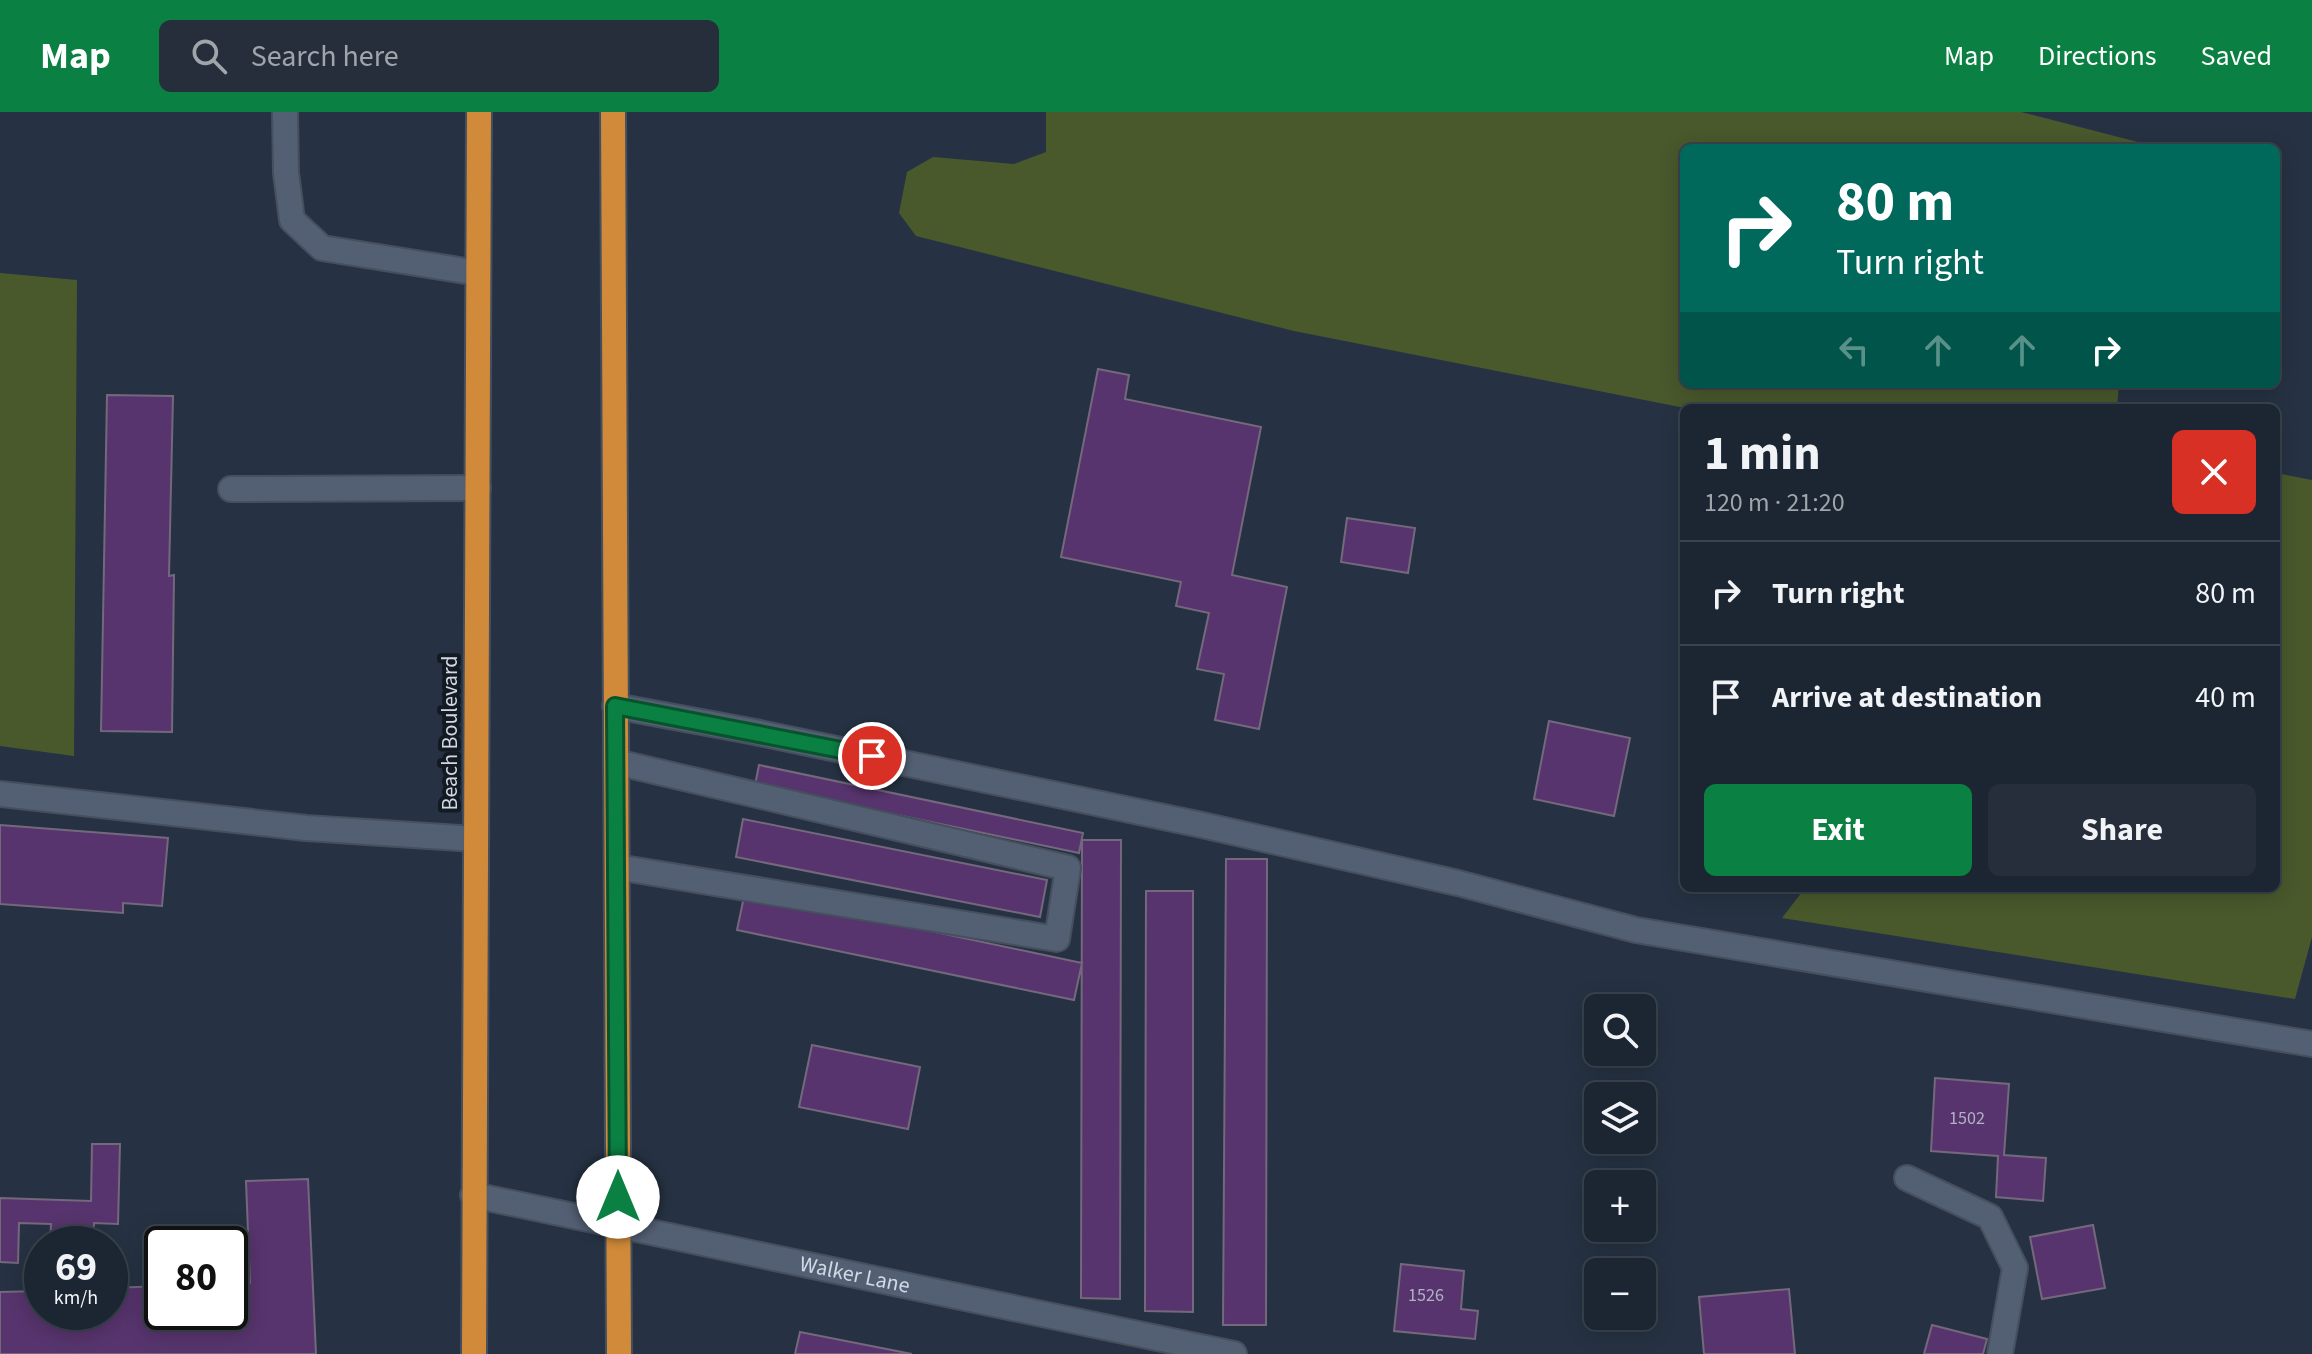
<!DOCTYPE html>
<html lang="en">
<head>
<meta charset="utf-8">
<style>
  body { margin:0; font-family:"Source Sans 3",sans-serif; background:#252e3a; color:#f1f3f6; height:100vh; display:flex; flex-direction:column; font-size:30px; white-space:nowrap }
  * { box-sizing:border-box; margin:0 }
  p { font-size:26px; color:#a0a5ac }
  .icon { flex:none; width:44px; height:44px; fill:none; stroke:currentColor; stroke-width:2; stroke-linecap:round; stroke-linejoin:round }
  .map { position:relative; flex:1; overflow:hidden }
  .sheet { position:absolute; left:1680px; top:292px; width:600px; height:488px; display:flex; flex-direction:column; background:#1c2632; border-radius:12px; box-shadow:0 4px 20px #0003,0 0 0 2px #3a434d }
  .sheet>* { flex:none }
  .hud { position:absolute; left:1680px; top:32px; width:600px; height:244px; border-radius:12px; box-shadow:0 4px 20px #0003,0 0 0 2px #3a434d; background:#00695c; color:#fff; overflow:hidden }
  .buttons { position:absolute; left:1584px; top:882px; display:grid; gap:16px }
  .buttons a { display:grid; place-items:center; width:72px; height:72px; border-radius:12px; background:#1c2632; box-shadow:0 4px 20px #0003,0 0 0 2px #3a434d; font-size:40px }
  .speed { position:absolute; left:24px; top:1114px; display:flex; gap:16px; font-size:40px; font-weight:700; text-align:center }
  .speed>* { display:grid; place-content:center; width:104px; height:104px; border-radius:50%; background:#1c2632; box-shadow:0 4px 20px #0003,0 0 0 2px #3a434d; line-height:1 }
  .speed small { font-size:20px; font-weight:400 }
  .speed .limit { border:4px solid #111; border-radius:12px; background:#fff; color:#111 }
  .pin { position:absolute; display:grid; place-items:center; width:68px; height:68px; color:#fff; margin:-34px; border:4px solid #fff; border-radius:50%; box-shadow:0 2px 8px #0007 }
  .me { position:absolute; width:88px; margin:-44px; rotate:0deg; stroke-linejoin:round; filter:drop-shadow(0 0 6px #0008) }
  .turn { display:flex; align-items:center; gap:28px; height:168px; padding:0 24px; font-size:36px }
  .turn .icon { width:104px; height:104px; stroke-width:2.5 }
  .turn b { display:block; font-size:56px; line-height:68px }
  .lanes { display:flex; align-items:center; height:76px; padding:0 24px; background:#0003; justify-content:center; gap:40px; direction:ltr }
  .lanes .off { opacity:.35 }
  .round { display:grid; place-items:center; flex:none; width:84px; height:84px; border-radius:12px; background:#252e3a }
  .headline { display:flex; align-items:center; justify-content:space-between; height:136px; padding:0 24px }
  h1 { font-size:48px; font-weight:700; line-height:60px }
  .button { display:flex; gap:16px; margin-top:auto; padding:16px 24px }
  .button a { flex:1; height:92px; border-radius:12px; background:#0b8043; color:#fff; font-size:32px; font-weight:700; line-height:92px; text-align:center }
  .button a+a { background:#252e3a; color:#f1f3f6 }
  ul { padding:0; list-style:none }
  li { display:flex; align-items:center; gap:24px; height:104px; padding:0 24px; border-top:2px solid #3a434d }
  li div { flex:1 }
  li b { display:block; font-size:30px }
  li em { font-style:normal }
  header { display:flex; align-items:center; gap:48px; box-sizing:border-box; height:112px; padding:0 40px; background:#0b8043; color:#fff }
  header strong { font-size:38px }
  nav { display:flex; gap:44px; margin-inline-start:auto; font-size:28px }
  .search { width:560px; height:72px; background:#252e3a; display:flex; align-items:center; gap:20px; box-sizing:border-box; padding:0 28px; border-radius:12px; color:#a0a5ac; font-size:30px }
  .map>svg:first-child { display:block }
  .green { fill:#49592c }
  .building { fill:#57346d; stroke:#74687d; stroke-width:2 }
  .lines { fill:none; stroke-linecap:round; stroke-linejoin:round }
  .minor-casing { stroke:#454f5d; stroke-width:28 }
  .highway-casing { stroke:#454f5d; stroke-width:28 }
  .minor { stroke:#536073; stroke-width:24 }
  .highway { stroke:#d08a39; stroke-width:24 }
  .route-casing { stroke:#07532c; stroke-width:20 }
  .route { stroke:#0b8043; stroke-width:14 }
  .labels { text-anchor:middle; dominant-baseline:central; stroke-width:8; stroke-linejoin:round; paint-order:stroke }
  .number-label { font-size:18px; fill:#b2b0c6 }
  .street-label { font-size:22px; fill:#d1d9e4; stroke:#141a21 }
</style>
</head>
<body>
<header>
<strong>Map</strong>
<div class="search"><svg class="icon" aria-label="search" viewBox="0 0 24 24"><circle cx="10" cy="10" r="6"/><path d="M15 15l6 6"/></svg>Search here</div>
<nav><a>Map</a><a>Directions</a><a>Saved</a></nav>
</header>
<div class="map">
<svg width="2312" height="1242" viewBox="0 0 2312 1242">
  <rect width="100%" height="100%" fill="#263243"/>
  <!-- green -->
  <path class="green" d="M1046 0H2021L2138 30V36H1684V272H2119L2117 296H1685L1294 219 916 124 899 101 907 60 933 45 1014 52 1046 40Z
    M0 161 77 168 74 644 0 634Z
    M2276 361 2312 368V825L2295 887 1782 806 1805 776H2276Z"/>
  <!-- building -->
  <path class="building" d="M1098 257 1129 263 1125 287 1261 315 1232 463 1287 475 1259 617 1215 608 1224 562 1197 557 1209 501 1176 494 1181 470 1061 445Z
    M107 283 173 284 169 464 174 463 172 620 101 619Z
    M1347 406 1415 416 1408 461 1341 450Z
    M1549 609 1630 626 1614 704 1534 687Z
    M759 653 1083 721 1079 741 755 673Z
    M743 707 1047 768 1040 805 736 745Z
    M0 713 168 726 162 794 123 791V801L0 792Z
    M1082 728H1121L1120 1187 1081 1186Z
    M1226 747H1267L1266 1213H1223Z
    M1146 779H1193V1200L1145 1199Z
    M745 780 1082 851 1074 888 737 818Z
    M812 933 920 955 908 1017 799 995Z
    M1935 966 2009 972 2004 1043 2046 1046 2043 1089 1996 1085 1998 1044 1931 1039Z
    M92 1032H120L118 1112 94 1111 93 1132H50L51 1112 19 1111 18 1151 0 1150V1086L91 1089Z
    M308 1067 316 1242H0V1180L42 1179V1200H110V1176L162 1174V1200H230V1172L250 1171 246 1069Z
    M2093 1113 2105 1176 2042 1187 2030 1125Z
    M1401 1152 1464 1159 1461 1197 1478 1199 1475 1227 1394 1219Z
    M1789 1177 1795 1242H1704L1699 1185Z
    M1932 1213 1987 1227 1983 1242H1924Z
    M800 1220 912 1242H795Z"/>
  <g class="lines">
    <!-- minor casing -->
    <g class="minor-casing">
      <g id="minor">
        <path d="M285 0 286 61 292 108 322 136 478 161"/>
        <path d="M231 377 478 376"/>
        <path d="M615 594 750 619 1202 713 1458 771 1636 818 2312 932"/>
        <path d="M616 650 1068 756 1057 827 617 755"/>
        <path d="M0 682 306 716 475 727"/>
        <path d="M1907 1066 1990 1105 2015 1156 2000 1242"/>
        <path id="s1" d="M473 1083 1234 1242"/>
      </g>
    </g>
    <!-- highway casing -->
    <g class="highway-casing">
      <path id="highway" d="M613 0 619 1242
        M474 1242 479 0"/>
    </g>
    <!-- minor -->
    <use href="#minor" class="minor"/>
    <!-- highway -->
    <use href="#highway" class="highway"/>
  </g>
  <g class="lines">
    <!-- route casing -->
    <g class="route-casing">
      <path id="route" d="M618 1085 615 594 872 644"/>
    </g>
    <!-- route -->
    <use href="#route" class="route"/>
  </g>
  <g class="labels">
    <!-- number labels -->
    <g class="number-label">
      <text x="1967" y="1006">1502</text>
      <text x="1426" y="1183">1526</text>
    </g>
    <!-- street labels -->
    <g class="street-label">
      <text transform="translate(450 621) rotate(-90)">Beach Boulevard</text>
      <text stroke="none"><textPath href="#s1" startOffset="390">Walker Lane</textPath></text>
    </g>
  </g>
</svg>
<div class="buttons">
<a><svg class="icon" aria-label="search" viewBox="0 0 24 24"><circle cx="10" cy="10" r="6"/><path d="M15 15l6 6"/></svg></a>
<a><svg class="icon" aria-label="layers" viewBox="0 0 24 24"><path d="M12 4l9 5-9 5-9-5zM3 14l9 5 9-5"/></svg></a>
<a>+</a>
<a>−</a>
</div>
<div class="speed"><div>69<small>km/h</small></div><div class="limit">80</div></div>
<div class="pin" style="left:872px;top:644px;background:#d93025"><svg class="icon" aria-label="arrive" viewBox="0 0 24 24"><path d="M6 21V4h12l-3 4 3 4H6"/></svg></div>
<svg class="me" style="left:618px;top:1085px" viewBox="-20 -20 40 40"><circle r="19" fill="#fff"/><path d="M0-13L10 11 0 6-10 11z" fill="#0b8043"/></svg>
<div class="hud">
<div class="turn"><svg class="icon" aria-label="right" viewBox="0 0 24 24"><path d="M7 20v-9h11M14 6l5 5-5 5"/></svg><div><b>80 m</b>Turn right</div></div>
<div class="lanes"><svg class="icon off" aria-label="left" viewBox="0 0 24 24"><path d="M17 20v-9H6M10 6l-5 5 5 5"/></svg><svg class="icon off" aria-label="ahead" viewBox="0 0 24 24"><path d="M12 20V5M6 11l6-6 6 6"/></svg><svg class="icon off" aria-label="ahead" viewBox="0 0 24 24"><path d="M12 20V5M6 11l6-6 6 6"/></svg><svg class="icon" aria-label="right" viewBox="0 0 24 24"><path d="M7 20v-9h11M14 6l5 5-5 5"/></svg></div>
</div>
<section class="sheet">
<div class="headline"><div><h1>1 min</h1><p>120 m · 21:20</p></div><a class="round" style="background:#d93025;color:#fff"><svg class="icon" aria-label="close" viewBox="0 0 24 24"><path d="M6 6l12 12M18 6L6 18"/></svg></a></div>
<ul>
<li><svg class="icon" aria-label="right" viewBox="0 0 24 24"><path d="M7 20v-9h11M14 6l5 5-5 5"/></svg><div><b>Turn right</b></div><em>80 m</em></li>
<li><svg class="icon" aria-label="arrive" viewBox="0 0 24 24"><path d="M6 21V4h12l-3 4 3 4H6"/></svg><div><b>Arrive at destination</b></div><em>40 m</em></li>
</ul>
<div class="button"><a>Exit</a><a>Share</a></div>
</section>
</div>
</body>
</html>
